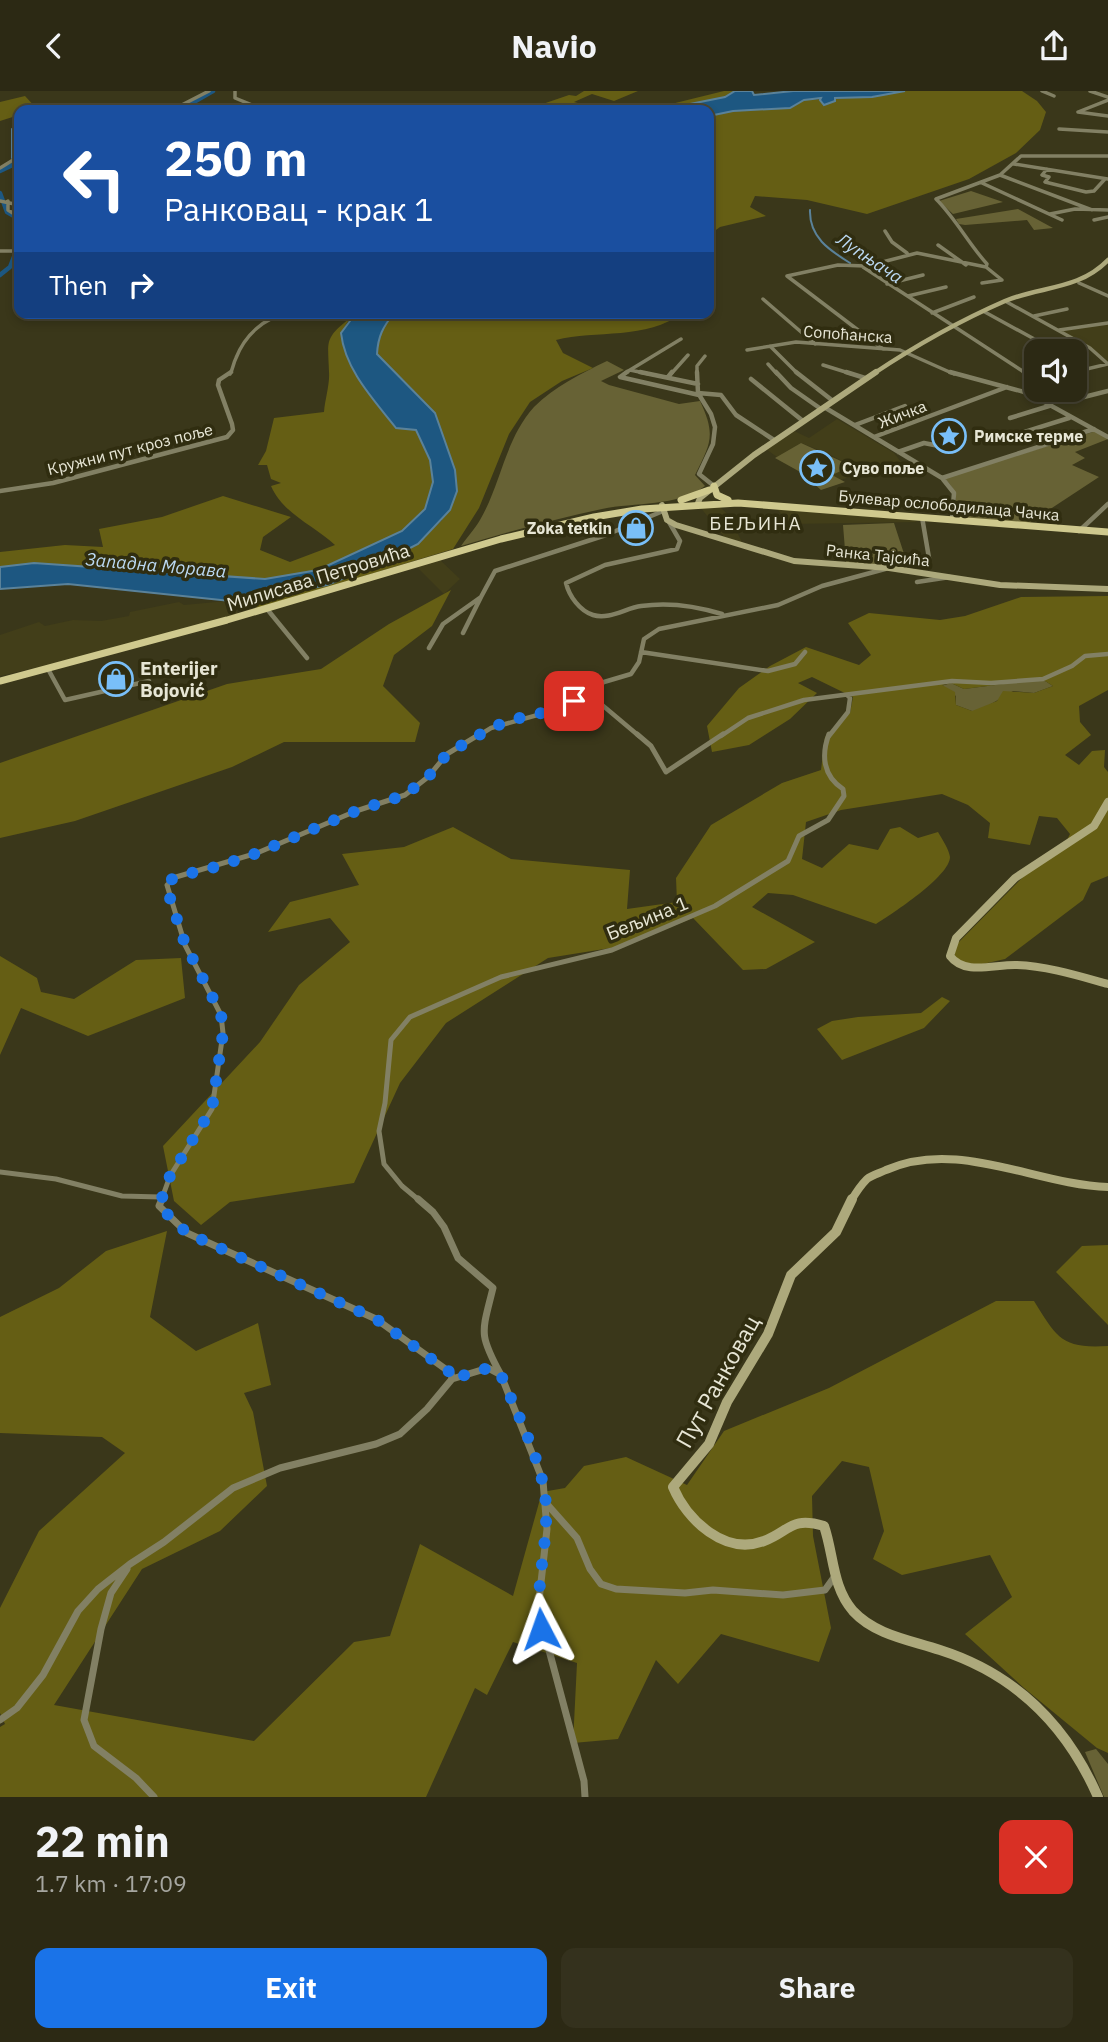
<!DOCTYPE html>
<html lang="en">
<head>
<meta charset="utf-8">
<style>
  body { margin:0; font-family:"IBM Plex Sans",sans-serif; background:#34311d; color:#f1f3f6; height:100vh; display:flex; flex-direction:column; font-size:26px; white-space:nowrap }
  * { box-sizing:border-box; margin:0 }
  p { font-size:23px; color:#a6a6a0 }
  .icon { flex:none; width:38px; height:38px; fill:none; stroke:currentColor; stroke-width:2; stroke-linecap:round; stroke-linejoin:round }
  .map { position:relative; height:1706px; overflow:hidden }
  .drawer { display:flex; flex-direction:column; background:#2c2914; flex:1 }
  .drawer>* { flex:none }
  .banner { position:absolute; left:14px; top:14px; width:700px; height:214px; border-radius:14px; box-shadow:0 4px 10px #0003,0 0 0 2px #484534; background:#1a4fa0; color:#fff; overflow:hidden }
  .tools { position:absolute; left:1024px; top:248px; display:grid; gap:14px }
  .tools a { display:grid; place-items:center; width:63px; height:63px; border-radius:14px; background:#2c2914; box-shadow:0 4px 10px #0003,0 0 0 2px #484534; font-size:35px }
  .pin { position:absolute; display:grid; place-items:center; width:60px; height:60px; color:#fff; margin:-30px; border-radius:14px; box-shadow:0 4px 10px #0006 }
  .me { position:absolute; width:77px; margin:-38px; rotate:356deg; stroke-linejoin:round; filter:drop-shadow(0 0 5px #0008) }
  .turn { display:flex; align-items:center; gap:24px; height:147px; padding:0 35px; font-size:32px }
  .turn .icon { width:91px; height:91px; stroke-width:2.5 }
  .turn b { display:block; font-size:49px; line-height:60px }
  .then { display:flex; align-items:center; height:66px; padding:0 35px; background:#0003; gap:14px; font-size:26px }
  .round { display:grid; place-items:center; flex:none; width:74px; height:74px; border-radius:14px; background:#34311d }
  .summary { display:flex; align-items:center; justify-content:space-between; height:119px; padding:0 35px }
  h1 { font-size:42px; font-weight:700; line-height:52px }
  .button { display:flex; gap:14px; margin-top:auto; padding:14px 35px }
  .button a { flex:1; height:80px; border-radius:14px; background:#1a73e8; color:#fff; font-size:28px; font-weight:700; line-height:80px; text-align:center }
  .button a+a { background:#34311d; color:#f1f3f6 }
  header { display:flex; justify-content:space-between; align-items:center; height:91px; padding:0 35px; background:#2c2914; font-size:32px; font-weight:700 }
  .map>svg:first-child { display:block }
  .built { fill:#423e19 }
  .green { fill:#676235 }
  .forest { fill:#655e14; fill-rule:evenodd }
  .water { fill:#1d5781; stroke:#5a829a; stroke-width:2 }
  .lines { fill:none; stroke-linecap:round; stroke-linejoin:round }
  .stream { stroke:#5a829a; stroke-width:2 }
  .canal { stroke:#1d5781; stroke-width:4.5 }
  .street-far3 { stroke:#828064; stroke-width:3.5 }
  .street-far2 { stroke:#828064; stroke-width:4.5 }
  .street-far1 { stroke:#828064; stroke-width:5 }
  .street { stroke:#828064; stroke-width:7 }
  .secondary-far3 { stroke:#ada97c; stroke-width:4.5 }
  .secondary-far2 { stroke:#ada97c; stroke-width:6 }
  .secondary-far1 { stroke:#ada97c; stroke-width:8 }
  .secondary { stroke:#ada97c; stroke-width:10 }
  .primary { stroke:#cfc98e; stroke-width:7 }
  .route { stroke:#1a73e8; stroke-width:12; stroke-dasharray:0 21.6 }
  .labels { text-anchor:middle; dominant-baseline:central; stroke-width:7; stroke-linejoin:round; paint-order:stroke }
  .far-street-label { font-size:16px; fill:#e7e6d5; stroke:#302d10 }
  .far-poi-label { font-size:16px; font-weight:bold; fill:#e7e6d5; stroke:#302d10; text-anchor:start }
  .far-water-label { font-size:18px; font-style:italic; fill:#bbd9f3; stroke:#302d10 }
  .far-quarter-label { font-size:19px; letter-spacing:2px; fill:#e7e6d5; stroke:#302d10 }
  .street-label { font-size:19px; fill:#e7e6d5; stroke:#302d10 }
  .poi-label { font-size:19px; font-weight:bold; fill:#e7e6d5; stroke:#302d10; text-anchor:start }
  .near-street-label { font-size:23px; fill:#e7e6d5; stroke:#302d10 }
</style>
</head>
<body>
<header><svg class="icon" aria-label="back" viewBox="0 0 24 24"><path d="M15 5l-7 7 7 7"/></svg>Navio<svg class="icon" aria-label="share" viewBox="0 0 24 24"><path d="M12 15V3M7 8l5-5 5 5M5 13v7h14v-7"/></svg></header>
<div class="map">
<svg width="1108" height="1706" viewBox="0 0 1108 1706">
  <rect width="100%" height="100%" fill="#3a371a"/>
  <!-- built -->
  <path class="built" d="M1108 233V270L1062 240Z
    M837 328 894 362 901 371 840 389 831 384 851 375 829 363 801 352 777 366 766 358 792 339 809 347Z
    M775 415 911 428 917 431 789 433Z
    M700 416H720L743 438 736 439 743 453 726 448Z
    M440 469 460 488 444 503 416 475Z
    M227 510 239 523 116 558 0 585V544L39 531 45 535 73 529 101 530 129 525 130 521 179 511 184 514Z"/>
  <!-- green -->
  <path class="green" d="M971 100 1003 111 953 123 939 110Z
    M1018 118 1053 137 1034 139 1027 129 965 134 959 133 956 128Z
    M607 270 624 279 601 290 609 294 679 313 700 310C716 344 711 352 695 384L705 395C677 416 635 411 602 418 554 428 508 441 461 455 467 446 475 438 480 429 501 393 505 348 534 316 554 296 582 282 607 270Z
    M1096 340 1108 348 1075 361 1085 367 1072 374 1099 386 1026 434 954 428C957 409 959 401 944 387Z
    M801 352 852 375 832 384 845 391 821 399 802 382 775 367Z
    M894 432 907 472 890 475 846 471 843 434Z
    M1042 588 1053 595 1034 602 1013 600 979 620H972L956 614V605L941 595 951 592 964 598Z
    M1096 1658 1108 1673V1706H1104L1085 1661Z"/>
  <!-- forest -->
  <path class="forest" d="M584 0H638L614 10 592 3 574 11 597 17 618 14 659 16 724 0H735L725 6 660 19H525L569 4 576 5Z
    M905 0H1022L1037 10 1046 21 1040 39 1016 62 969 88 867 123 807 109 755 105 750 116 766 125 720 136 709 144V25L733 20 790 17 803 9 872 6Z
    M25 5 38 19H19V24L0 30V11Z
    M394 222H682C647 249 596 239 556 249L563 262 593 277 562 290 530 311 509 343 479 417 453 458 259 517 240 511 327 494 377 474 418 453 442 429 440 341 435 322 377 263C378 245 383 236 394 222Z
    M350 227 341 242 416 339 430 369 433 391 425 418 402 440 315 480 265 488 34 472 0 476V461L65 454 103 456 99 438 162 426 223 405 291 426 263 446 260 459 290 471 335 454C315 435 283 423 271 395L281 392 271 388 267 374H258L266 360 274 327 324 321C325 308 330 293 329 281 328 249 324 248 350 227Z
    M451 499 432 535 394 564 383 595 420 632 415 651H284L232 676 75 730 0 747V672L227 593 321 578 389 533Z
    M1108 505V599L1079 615 1080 631 1091 644 1065 664 1079 674 1092 660 1105 659 1104 676 1108 681V785L1091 792 1083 809 1005 868 974 875 955 869 954 856 1024 785 1062 759 1070 743 1057 727 1039 725 1030 754 988 747 990 732 968 714 942 703 841 719 806 731 802 768 822 777 849 753 878 759 890 738 900 736 918 747 938 741C942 748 949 758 950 766 950 785 892 823 876 833L793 804 768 802 752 816 815 851 766 878 743 879 693 827 623 855 548 867 446 932 400 992 354 1092 230 1111 201 1134 174 1110 163 1055 260 951 299 894 350 851 330 827 268 841 290 811 359 794 342 763 404 756 453 736 511 768 630 779 627 818 677 811 676 787 711 734 782 692 821 679 825 646 850 622 853 606 812 586 798 592 817 602 790 628 749 654 712 661 707 635 739 597 770 575 806 556 859 574 871 564 848 532 869 522 940 529 965 525 1021 506ZM1042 588 1053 595 1034 602 1003 600 997 610 972 620 956 614 955 601 942 594 951 592 964 598Z
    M0 865 37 887 41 901 74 908 136 869 181 867 185 907 88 945 21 917 0 964Z
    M942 906 950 910 924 937 842 969 817 938 832 930 858 926 921 922Z
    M167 1140 150 1226 196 1260 258 1232 271 1294 244 1302 253 1321 267 1395 220 1440 142 1478 54 1614 254 1650 354 1551 390 1545 420 1453 513 1505 542 1401 565 1397 584 1375 626 1366 687 1394 724 1340 829 1297 996 1210H1034C1057 1247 1062 1258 1108 1255V1662L1097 1657 1024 1597 965 1543 1012 1506 990 1464 902 1484 873 1468 884 1440 869 1376 842 1370 812 1405 813 1445 831 1537 819 1571 721 1543 678 1593 656 1569 618 1648 573 1652 577 1572 513 1551 487 1604 475 1597 426 1706H0V1636L5 1633 0 1622V1517L39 1440 125 1362 102 1346 0 1342V1226L59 1197 106 1160Z
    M1108 1154V1234L1056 1181 1082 1155Z"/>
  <!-- water -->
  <path class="water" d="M735 0H752L754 4 793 0H905L872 6 835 7V10L824 14 820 9 821 7 804 9 790 17 733 20 709 25V19H660L725 6Z
    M356 222H394C383 236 378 245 377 263L435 322 455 379 457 400 450 419 418 453 377 474 327 494 240 511 68 493 0 498V476L34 472 265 488 318 479 402 440 425 418 433 391 430 369 416 339 396 337C374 309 345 279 341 242Z"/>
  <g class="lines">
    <!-- stream -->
    <path class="stream" d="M12 67V38L19 33
      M810 119C809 146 829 159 850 172"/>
    <!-- canal -->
    <path class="canal" d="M180 19 213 0
      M0 80 19 71
      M0 102 7 121 19 128
      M0 184 10 176 19 153"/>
    <!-- street-far3 -->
    <path class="street-far3" d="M235 0V7L257 16
      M1042 0 1054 5
      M1090 0 1108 6
      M172 19 209 0
      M1078 21 1108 9
      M1078 21 1108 25
      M1059 38 1108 41
      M1014 73 1108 88
      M0 77 18 66 19 40
      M1047 78 1042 84 1049 86 1045 91 1086 101 1094 100 1105 88
      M1000 84 1092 119
      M982 92 1062 129
      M0 110 19 114
      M8 110V119L19 126
      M1050 123 1075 118 1108 119
      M1094 129 1108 126
      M885 140 892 151 907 162
      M938 154 966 174
      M0 160H19
      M986 176 987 173C968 152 956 128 936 108L1000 84 1021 65H1108
      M787 185 883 258
      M787 185 838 174 865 175
      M982 192 1002 189 986 176 917 162 863 176 1027 283
      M1079 192 1108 205
      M887 193 923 184
      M908 205 946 196
      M763 208 815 253
      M1005 210 1090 257 1108 273
      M983 220 1058 261
      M932 222 974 206
      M1034 225 1067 218
      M1059 239 1108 232
      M770 255 798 283
      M747 259 796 251 900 259 954 283
      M768 273 777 283
      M823 274 852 283
      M1074 281 1108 273
      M230 283C233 278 233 273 236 267 245 244 264 227 287 222
      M624 283 630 279
      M649 283 630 279 681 248
      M671 283 688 264
      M697 283V275L705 265"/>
    <!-- street-far2 -->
    <path class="street-far2" d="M627 281 620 286 699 304
      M640 281 698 293
      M697 281 698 302 711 323 715 336 713 353 699 383 714 395
      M776 281 791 297 821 318
      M796 281 833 310
      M846 281 865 287
      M950 281 1028 302 1108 346
      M1024 281 1036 289
      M668 286 672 281
      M751 288 803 330
      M1052 299 1072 309 1108 300
      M698 302 721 304 736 324 774 349
      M824 316 942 387 954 402 952 429
      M1010 327 1049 315
      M855 334 905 315
      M874 346 1007 296
      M1008 346 1069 327
      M898 361 924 352 939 355 955 350
      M942 387 1094 338
      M0 400 53 392 227 346 233 339 232 333 218 294 219 289 231 281
      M922 426 929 467
      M669 431 680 450 677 458 605 474 566 492C569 505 580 520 593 524 609 529 626 517 641 515 668 511 696 515 722 523
      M1079 440 1108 413
      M917 491 950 486
      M267 518 307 567
      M463 542 481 506
      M429 557 443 533 481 506 495 480 606 444 663 420
      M641 561 768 580 795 573 805 561
      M48 578 65 609 149 590
      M589 603 639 645
      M478 645 491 637 559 618 604 591 631 583 639 571 644 548 659 538 778 514 822 495 885 478
      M721 645 748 627 804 609 952 590 991 592 1043 588 1072 575 1085 565 1108 563
      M829 645 848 621 850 607 847 604"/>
    <!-- street-far1 -->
    <path class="street-far1" d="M637 643 651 655 666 681 723 643
      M0 1081 56 1088 122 1105 160 1106
      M161 1110 170 1085 212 1018 223 942 221 924 185 854 167 794 176 786 257 762 356 720 405 704 428 686 447 663 480 643
      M420 1110 402 1095 384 1073 379 1040 385 1012 391 949 410 926 501 886 612 859 715 815 788 770 799 745 828 729 844 705 843 698C823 685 821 664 829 643"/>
    <!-- street -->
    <path class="street" d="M162 1108 159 1115 187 1142 376 1228 451 1282 452 1288
      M418 1108 433 1121 444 1136 458 1167 493 1197C482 1242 478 1242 501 1284
      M452 1288 488 1277 501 1284 543 1390 547 1438 538 1518 584 1690 585 1706
      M546 1412 577 1447 590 1478 601 1493 616 1498 685 1502 713 1499 783 1504 825 1499 835 1485
      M127 1478 111 1502 101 1538 84 1629 94 1655 136 1687 154 1706
      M0 1629 17 1617 43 1584 78 1520 98 1498 130 1473 164 1451 233 1397 280 1377 376 1353 400 1343 427 1318 452 1288"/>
    <!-- secondary-far3 -->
    <path class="secondary-far3" d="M873 283C915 255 959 230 1005 210 1041 195 1079 199 1108 169"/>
    <!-- secondary-far2 -->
    <path class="secondary-far2" d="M698 412 700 407 754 364 876 281
      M662 414 667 429 676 434 794 470 889 477 1000 494 1108 498"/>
    <!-- secondary-far1 -->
    <path class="secondary-far1" d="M1108 711 1094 735 1015 787 956 847 950 865C965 885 995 873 1017 874 1047 875 1079 885 1108 893
      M851 1110C855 1103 861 1094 867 1088 872 1084 880 1082 886 1079 957 1047 1036 1094 1108 1096"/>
    <!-- secondary -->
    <path class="secondary" d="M852 1108 836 1141 791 1184 768 1243 727 1311 709 1353 673 1396C687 1429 725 1465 764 1450 790 1440 791 1425 824 1435 834 1464 832 1496 853 1520 875 1544 910 1549 940 1559 1015 1583 1067 1635 1098 1706"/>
    <!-- primary -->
    <path class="primary" d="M714 395 717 404 728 409
      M681 409 709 399
      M0 590 227 529 501 448 594 426 642 418 738 412 1108 441"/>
  </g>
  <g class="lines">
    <!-- route -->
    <path class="route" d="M541 1538C534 1496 548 1456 546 1415 544 1373 517 1323 501 1284L488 1277 452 1288 451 1282 376 1228 187 1142 159 1115 170 1085 212 1018 223 942 221 923 185 853 167 798 169 790 176 786 219 775 257 762 356 720 405 704 428 686 447 663 491 637 511 629 559 618 574 610"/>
  </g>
  <!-- icons -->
  <defs>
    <g id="sight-ring" transform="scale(1.75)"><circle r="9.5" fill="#302d10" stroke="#79bff8" stroke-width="1.5"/><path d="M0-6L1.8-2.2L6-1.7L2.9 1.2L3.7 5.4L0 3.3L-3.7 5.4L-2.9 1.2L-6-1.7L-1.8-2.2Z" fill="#79bff8"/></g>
    <g id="shop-ring" transform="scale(1.75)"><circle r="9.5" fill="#302d10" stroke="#79bff8" stroke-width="1.5"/><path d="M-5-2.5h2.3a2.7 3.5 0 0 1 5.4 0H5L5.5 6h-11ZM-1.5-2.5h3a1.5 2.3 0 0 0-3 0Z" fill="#79bff8"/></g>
  </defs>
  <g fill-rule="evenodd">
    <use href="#sight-ring" x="949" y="345"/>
    <use href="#sight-ring" x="817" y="377"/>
    <use href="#shop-ring" x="636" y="437"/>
    <use href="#shop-ring" x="116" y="588"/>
  </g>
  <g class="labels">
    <!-- far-street labels -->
    <g class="far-street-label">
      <text transform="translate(848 243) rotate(4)">Сопоћанска</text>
      <text transform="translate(902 323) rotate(-21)">Жичка</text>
      <text transform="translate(130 358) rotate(-14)">Кружни пут кроз поље</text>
      <text transform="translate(949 414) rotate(5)">Булевар ослободилаца Чачка</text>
      <text transform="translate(878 464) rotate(6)">Ранка Тајсића</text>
    </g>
    <!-- far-poi labels -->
    <g class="far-poi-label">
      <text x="974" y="345">Римске терме</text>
      <text x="842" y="377">Суво поље</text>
      <text x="612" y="437" text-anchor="end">Zoka tetkin</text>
    </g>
    <!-- far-water labels -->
    <g class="far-water-label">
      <text transform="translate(870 167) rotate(34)">Лупњача</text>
      <text transform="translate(156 474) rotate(5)">Западна Морава</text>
    </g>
    <!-- far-quarter labels -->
    <g class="far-quarter-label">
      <text x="756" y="432">БЕЉИНА</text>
    </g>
    <!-- street labels -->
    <g class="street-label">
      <text transform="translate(318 486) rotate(-17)">Милисава Петровића</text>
      <text transform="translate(647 827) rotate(-22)">Бељина 1</text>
    </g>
    <!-- poi labels -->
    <g class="poi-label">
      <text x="140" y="577">Enterijer<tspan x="140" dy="22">Bojović</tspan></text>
    </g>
    <!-- near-street labels -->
    <g class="near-street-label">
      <text transform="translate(717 1290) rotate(-61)">Пут Ранковац</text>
    </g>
  </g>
</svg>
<div class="tools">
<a><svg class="icon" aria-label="sound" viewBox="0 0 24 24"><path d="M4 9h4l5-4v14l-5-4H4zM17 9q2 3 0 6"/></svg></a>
</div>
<div class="pin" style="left:574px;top:610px;background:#d93025"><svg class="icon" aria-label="arrive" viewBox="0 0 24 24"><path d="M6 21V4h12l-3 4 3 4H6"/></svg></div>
<svg class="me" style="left:541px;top:1538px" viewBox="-20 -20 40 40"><path d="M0-17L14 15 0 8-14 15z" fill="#1a73e8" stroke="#fff" stroke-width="4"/></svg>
<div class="banner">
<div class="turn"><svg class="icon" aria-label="left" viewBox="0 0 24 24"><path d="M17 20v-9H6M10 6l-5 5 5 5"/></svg><div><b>250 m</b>Ранковац - крак 1</div></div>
<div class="then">Then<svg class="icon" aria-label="right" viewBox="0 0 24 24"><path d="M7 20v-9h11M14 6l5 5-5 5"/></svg></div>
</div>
</div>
<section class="drawer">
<div class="summary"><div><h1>22 min</h1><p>1.7 km · 17:09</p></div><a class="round" style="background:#d93025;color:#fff"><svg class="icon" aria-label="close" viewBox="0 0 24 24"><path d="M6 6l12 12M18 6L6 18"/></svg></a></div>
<div class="button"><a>Exit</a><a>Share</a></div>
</section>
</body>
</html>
